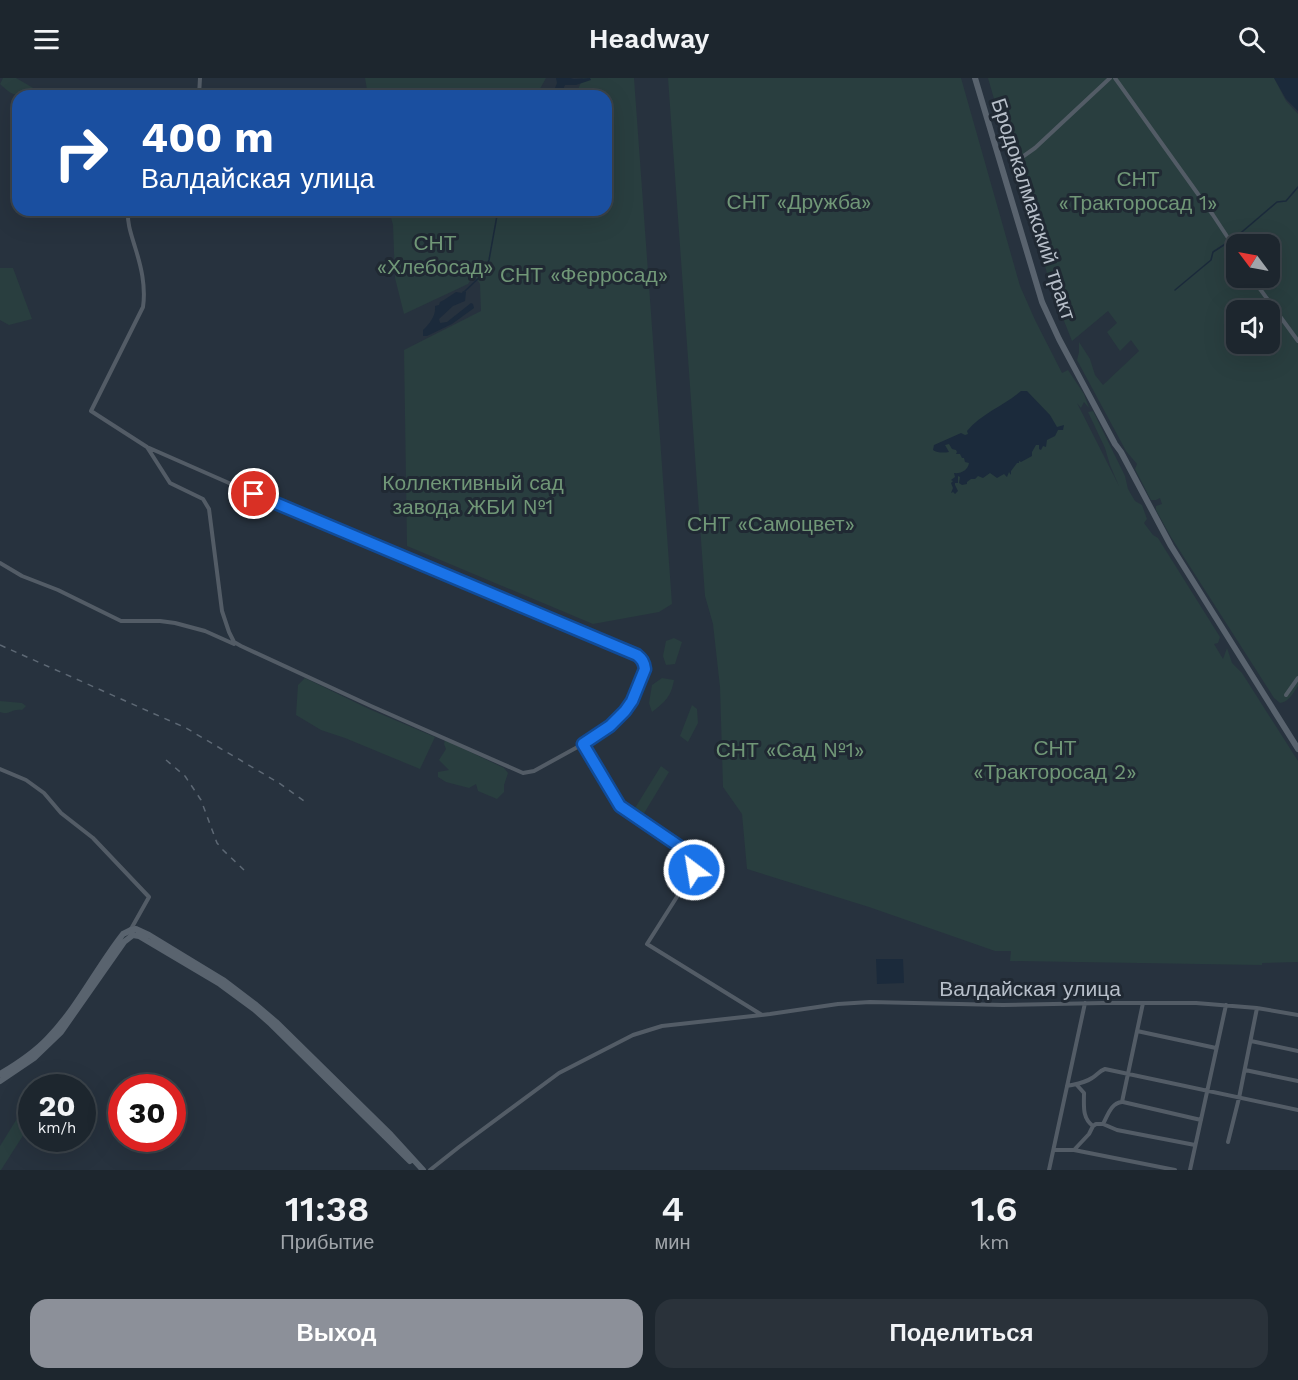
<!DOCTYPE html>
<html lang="ru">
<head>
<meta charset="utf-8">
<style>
  body { margin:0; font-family:"Work Sans",sans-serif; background:#2a323a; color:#f1f3f6; height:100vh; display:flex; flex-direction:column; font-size:22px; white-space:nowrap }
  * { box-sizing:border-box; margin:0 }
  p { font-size:20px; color:#a0a5aa }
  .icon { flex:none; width:33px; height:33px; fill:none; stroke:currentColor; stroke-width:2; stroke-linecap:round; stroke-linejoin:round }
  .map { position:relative; height:1092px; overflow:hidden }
  .drawer { display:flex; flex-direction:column; background:#1d262e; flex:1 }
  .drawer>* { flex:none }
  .hud { position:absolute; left:12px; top:12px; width:600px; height:126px; border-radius:18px; box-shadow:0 6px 24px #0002,0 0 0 2px #3b434a; background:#1a4fa0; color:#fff; overflow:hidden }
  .needle { width:39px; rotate:302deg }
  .fabs { position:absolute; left:1226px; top:156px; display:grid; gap:12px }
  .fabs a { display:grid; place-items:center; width:54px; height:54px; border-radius:12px; background:#1d262e; box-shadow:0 6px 24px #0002,0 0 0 2px #3b434a; font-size:30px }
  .speed { position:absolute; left:18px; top:996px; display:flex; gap:12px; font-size:30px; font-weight:700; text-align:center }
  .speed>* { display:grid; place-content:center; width:78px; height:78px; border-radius:50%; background:#1d262e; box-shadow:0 6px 24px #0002,0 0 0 2px #3b434a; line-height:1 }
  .speed small { font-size:15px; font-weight:400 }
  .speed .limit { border:9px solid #d22; background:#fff; color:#111 }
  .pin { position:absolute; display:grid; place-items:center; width:51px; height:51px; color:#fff; margin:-26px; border:3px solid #fff; border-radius:50%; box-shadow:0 2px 6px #0007 }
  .me { position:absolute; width:66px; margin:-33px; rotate:329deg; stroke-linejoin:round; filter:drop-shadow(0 0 4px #0008) }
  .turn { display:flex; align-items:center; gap:21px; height:126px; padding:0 30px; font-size:27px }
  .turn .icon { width:78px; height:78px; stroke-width:2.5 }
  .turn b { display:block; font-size:42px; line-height:51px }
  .eta { display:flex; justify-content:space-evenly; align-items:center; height:102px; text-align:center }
  .eta b { font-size:36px; font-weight:600; line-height:42px }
  .button { display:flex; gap:12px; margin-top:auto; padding:12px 30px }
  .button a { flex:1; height:69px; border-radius:18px; background:#8c9099; color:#fff; font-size:24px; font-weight:600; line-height:69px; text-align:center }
  .button a+a { background:#2a323a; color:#f1f3f6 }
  header { display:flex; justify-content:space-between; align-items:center; height:78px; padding:0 30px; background:#1d262e; font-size:27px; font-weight:600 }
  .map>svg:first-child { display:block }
  .green { fill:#293e3f; fill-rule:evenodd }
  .water { fill:#1b2a3b }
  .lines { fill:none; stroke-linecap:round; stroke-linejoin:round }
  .stream { stroke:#1b2a3b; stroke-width:1.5 }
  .minor { stroke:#535c66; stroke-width:4 }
  .major { stroke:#59636e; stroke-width:6 }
  .rail { stroke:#5d6874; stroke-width:1.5; stroke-dasharray:6 6; stroke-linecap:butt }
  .route-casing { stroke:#114b97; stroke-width:15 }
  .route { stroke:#1a73e8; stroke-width:10 }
  .labels { text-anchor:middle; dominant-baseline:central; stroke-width:6; stroke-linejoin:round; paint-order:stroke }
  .park-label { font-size:21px; fill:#709777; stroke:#202933 }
  .street-label { font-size:21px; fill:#b7bfc9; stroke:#202933 }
</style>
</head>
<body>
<header><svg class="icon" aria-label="menu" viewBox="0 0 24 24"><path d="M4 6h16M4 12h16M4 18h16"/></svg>Headway<svg class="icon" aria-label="search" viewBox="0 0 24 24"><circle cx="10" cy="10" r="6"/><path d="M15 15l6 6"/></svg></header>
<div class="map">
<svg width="1298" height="1092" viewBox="0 0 1298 1092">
  <rect width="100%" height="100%" fill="#27323e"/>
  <!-- green -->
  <path class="green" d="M3 0H16L35 11 32 16C14 18 13 18 0 6Z
    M365 0H546L536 18H368Z
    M583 0H634L672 526 659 534 593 546 407 468 404 272 481 233 480 206 474 197 468 206 404 236 395 200 393 147 389 132H606V18H575Z
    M668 0H961L1020 208 1035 242 1062 295 1068 292 1084 316 1089 330 1084 324 1081 330 1077 325 1119 408 1110 387 1105 370 1088 334 1093 333 1125 398 1128 411 1135 423 1142 427 1147 441 1144 445 1153 457 1158 460 1220 559 1218 565 1214 566 1223 581 1227 570 1232 585 1242 595 1298 683V884L1262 885V887L1010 883 1011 873H995L869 829 747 791 742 736 723 709 720 609 713 546 705 518Z
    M988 0H1274L1286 23 1298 36V608C1293 615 1289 624 1280 625L1274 620 1171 459 1156 432V428L1162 426 1160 420 1156 422H1151L1135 391 1137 386 1126 373 1077 282 1079 274V264L1090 281 1095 297 1103 307 1139 273 1131 262 1120 273 1107 254 1117 245 1108 233 1072 263 1051 210 1045 188 1023 121ZM1236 166H1269V200H1236ZM1236 232H1269V266H1236Z
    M0 190H13L32 241 9 247 0 242Z
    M674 560 682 564 675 586 666 587 663 578 666 563Z
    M305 600 369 631 435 659 420 691 345 660 321 652 296 637 298 607Z
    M662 600 674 602C671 619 665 624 652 634L649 625 652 607Z
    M0 623 22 625 26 628 22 632C12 630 9 638 0 634Z
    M692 627 697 631 698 645 688 664 680 658Z
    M445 662 504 690 508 695 504 707V714L497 721 478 713 476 706 469 710 446 704 438 699V694L449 692 439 682 446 671 444 666Z
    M661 688 669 694 643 737 635 730Z
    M31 1018V1045L1 1092H0V1068Z"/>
  <!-- water -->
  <path class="water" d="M556 0H570L574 1 590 0 591 2 576 7H565L562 14V18H552L557 5Z
    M1274 0H1298V33L1286 21Z
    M463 213 466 214 465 223 453 228 439 241 440 245 447 244 471 225 473 226 474 230 452 246 427 258H423V252C430 245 436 238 435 228L439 227 440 224 444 222 456 214 462 215Z
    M1021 313H1027L1050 337 1057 349 1064 347 1063 352H1058L1055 358 1047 362 1046 369 1043 368 1041 372 1039 371V367H1036L1032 374V378L1021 384 1019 383V385H1017L1011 393V397L1009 394 1007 399 1004 396 997 400 990 395 983 400 978 398 975 401H971L967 404V406L962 407 959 405 960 399 958 398V405H955V407L958 413 955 416 953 414 951 415 953 410 951 405 953 403 951 402 955 399 954 395C961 396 968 392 969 385L965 384 964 380H962L960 376H956L957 374 956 372 952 371 949 366 945 367 949 374C944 375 937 375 933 372L934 367 961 355 965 357 968 356 967 353C982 335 1004 328 1021 313Z
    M876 881H903L904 905 877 906Z"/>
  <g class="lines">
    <!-- stream -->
    <path class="stream" d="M1175 212 1211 182 1213 174 1236 159 1277 124 1286 123 1298 109
      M465 213 483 196 489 182 498 132"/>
    <!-- minor -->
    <path class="minor" d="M1115 0 1213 137 1236 172
      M199 18 200 0
      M1018 82 1035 70 1110 0
      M128 132C127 145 131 156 135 169 141 188 146 208 143 229L91 333 147 369 170 405 203 421 209 431 222 533 229 554 234 564 241 568 371 628 523 695 534 693 583 666
      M1252 200 1298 263
      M147 369 254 416 617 568C625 571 637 574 642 582 647 589 643 597 640 604 635 614 632 625 625 634 615 648 597 656 583 666L620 728 689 775C694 781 695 785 694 792L647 866 762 937
      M0 485 22 498 58 512 121 543H160L175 545 205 553 234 566
      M1286 617 1298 600
      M0 691 26 702 44 715 61 735 93 760 149 819 131 851
      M1137 953 1216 970
      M1251 963 1298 973
      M1245 992 1298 1003
      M1076 1006 1084 1015C1084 1028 1082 1040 1093 1048
      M1067 1008C1076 1006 1085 1005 1092 1000 1097 997 1099 993 1105 991L1298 1032
      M1123 1024 1201 1042
      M1103 1046C1108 1037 1111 1025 1122 1024L1143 925
      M1093 1048 1096 1046H1103L1117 1052 1195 1067
      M1228 1064 1239 1020 1257 930
      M1054 1072H1074L1175 1092
      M1074 1072 1089 1056 1093 1048
      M430 1092 459 1069 559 995 633 957 662 948 770 936 838 926 870 924 1003 927 1103 925H1196L1257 930 1298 937
      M1049 1092 1085 925
      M1190 1092 1226 927"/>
    <!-- major -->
    <path class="major" d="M975 0 1042 224 1059 261 1115 366 1121 374 1171 468 1298 671
      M0 996C17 986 34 975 48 960 78 929 97 889 123 856L131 852 136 851 149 857 223 902 256 927 276 944 391 1057 423 1092
      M0 1003 34 980 61 954 124 864 133 857 139 858 220 906 254 931 271 946 410 1083"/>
    <!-- rail -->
    <path class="rail" d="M0 567 186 650 279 705 304 723
      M166 682 185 698 201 722 217 765 223 772 244 792"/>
  </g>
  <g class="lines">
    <!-- route casing -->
    <g class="route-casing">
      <path id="route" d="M254 416 637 577C642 581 644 584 645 591L632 623 625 633 610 648 583 666 620 728 689 775C694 781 695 785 694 792"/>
    </g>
    <!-- route -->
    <use href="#route" class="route"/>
  </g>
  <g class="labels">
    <!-- park labels -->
    <g class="park-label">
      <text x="1138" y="100">СНТ<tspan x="1138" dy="24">«Тракторосад 1»</tspan></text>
      <text x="799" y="123">СНТ «Дружба»</text>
      <text x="435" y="164">СНТ<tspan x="435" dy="24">«Хлебосад»</tspan></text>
      <text x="584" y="196">СНТ «Ферросад»</text>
      <text x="473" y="404">Коллективный сад<tspan x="473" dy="24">завода ЖБИ №1</tspan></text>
      <text x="771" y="445">СНТ «Самоцвет»</text>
      <text x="1055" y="669">СНТ<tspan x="1055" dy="24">«Тракторосад 2»</tspan></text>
      <text x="790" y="671">СНТ «Сад №1»</text>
    </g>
    <!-- street labels -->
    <g class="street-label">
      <text transform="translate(1034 131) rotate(72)">Бродокалмакский тракт</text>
      <text x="1030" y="910">Валдайская улица</text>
    </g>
  </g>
</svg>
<div class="fabs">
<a><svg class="needle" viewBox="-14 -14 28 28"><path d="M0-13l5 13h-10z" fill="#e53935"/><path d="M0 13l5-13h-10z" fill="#a0a5aa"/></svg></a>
<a><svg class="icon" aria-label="sound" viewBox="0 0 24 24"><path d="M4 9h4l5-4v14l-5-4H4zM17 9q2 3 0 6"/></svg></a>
</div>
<div class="speed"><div>20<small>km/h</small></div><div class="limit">30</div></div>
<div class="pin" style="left:254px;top:416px;background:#d93025"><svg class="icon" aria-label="arrive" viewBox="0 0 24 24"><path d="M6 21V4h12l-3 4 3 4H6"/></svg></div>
<svg class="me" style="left:694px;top:792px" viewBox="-20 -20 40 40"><circle r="17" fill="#1a73e8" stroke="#fff" stroke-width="3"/><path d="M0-11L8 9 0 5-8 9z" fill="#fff"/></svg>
<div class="hud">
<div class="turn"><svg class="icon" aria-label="right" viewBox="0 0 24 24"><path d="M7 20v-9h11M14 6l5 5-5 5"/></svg><div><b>400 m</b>Валдайская улица</div></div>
</div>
</div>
<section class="drawer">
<div class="eta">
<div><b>11:38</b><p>Прибытие</p></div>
<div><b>4</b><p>мин</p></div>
<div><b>1.6</b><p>km</p></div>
</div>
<div class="button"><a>Выход</a><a>Поделиться</a></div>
</section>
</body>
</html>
